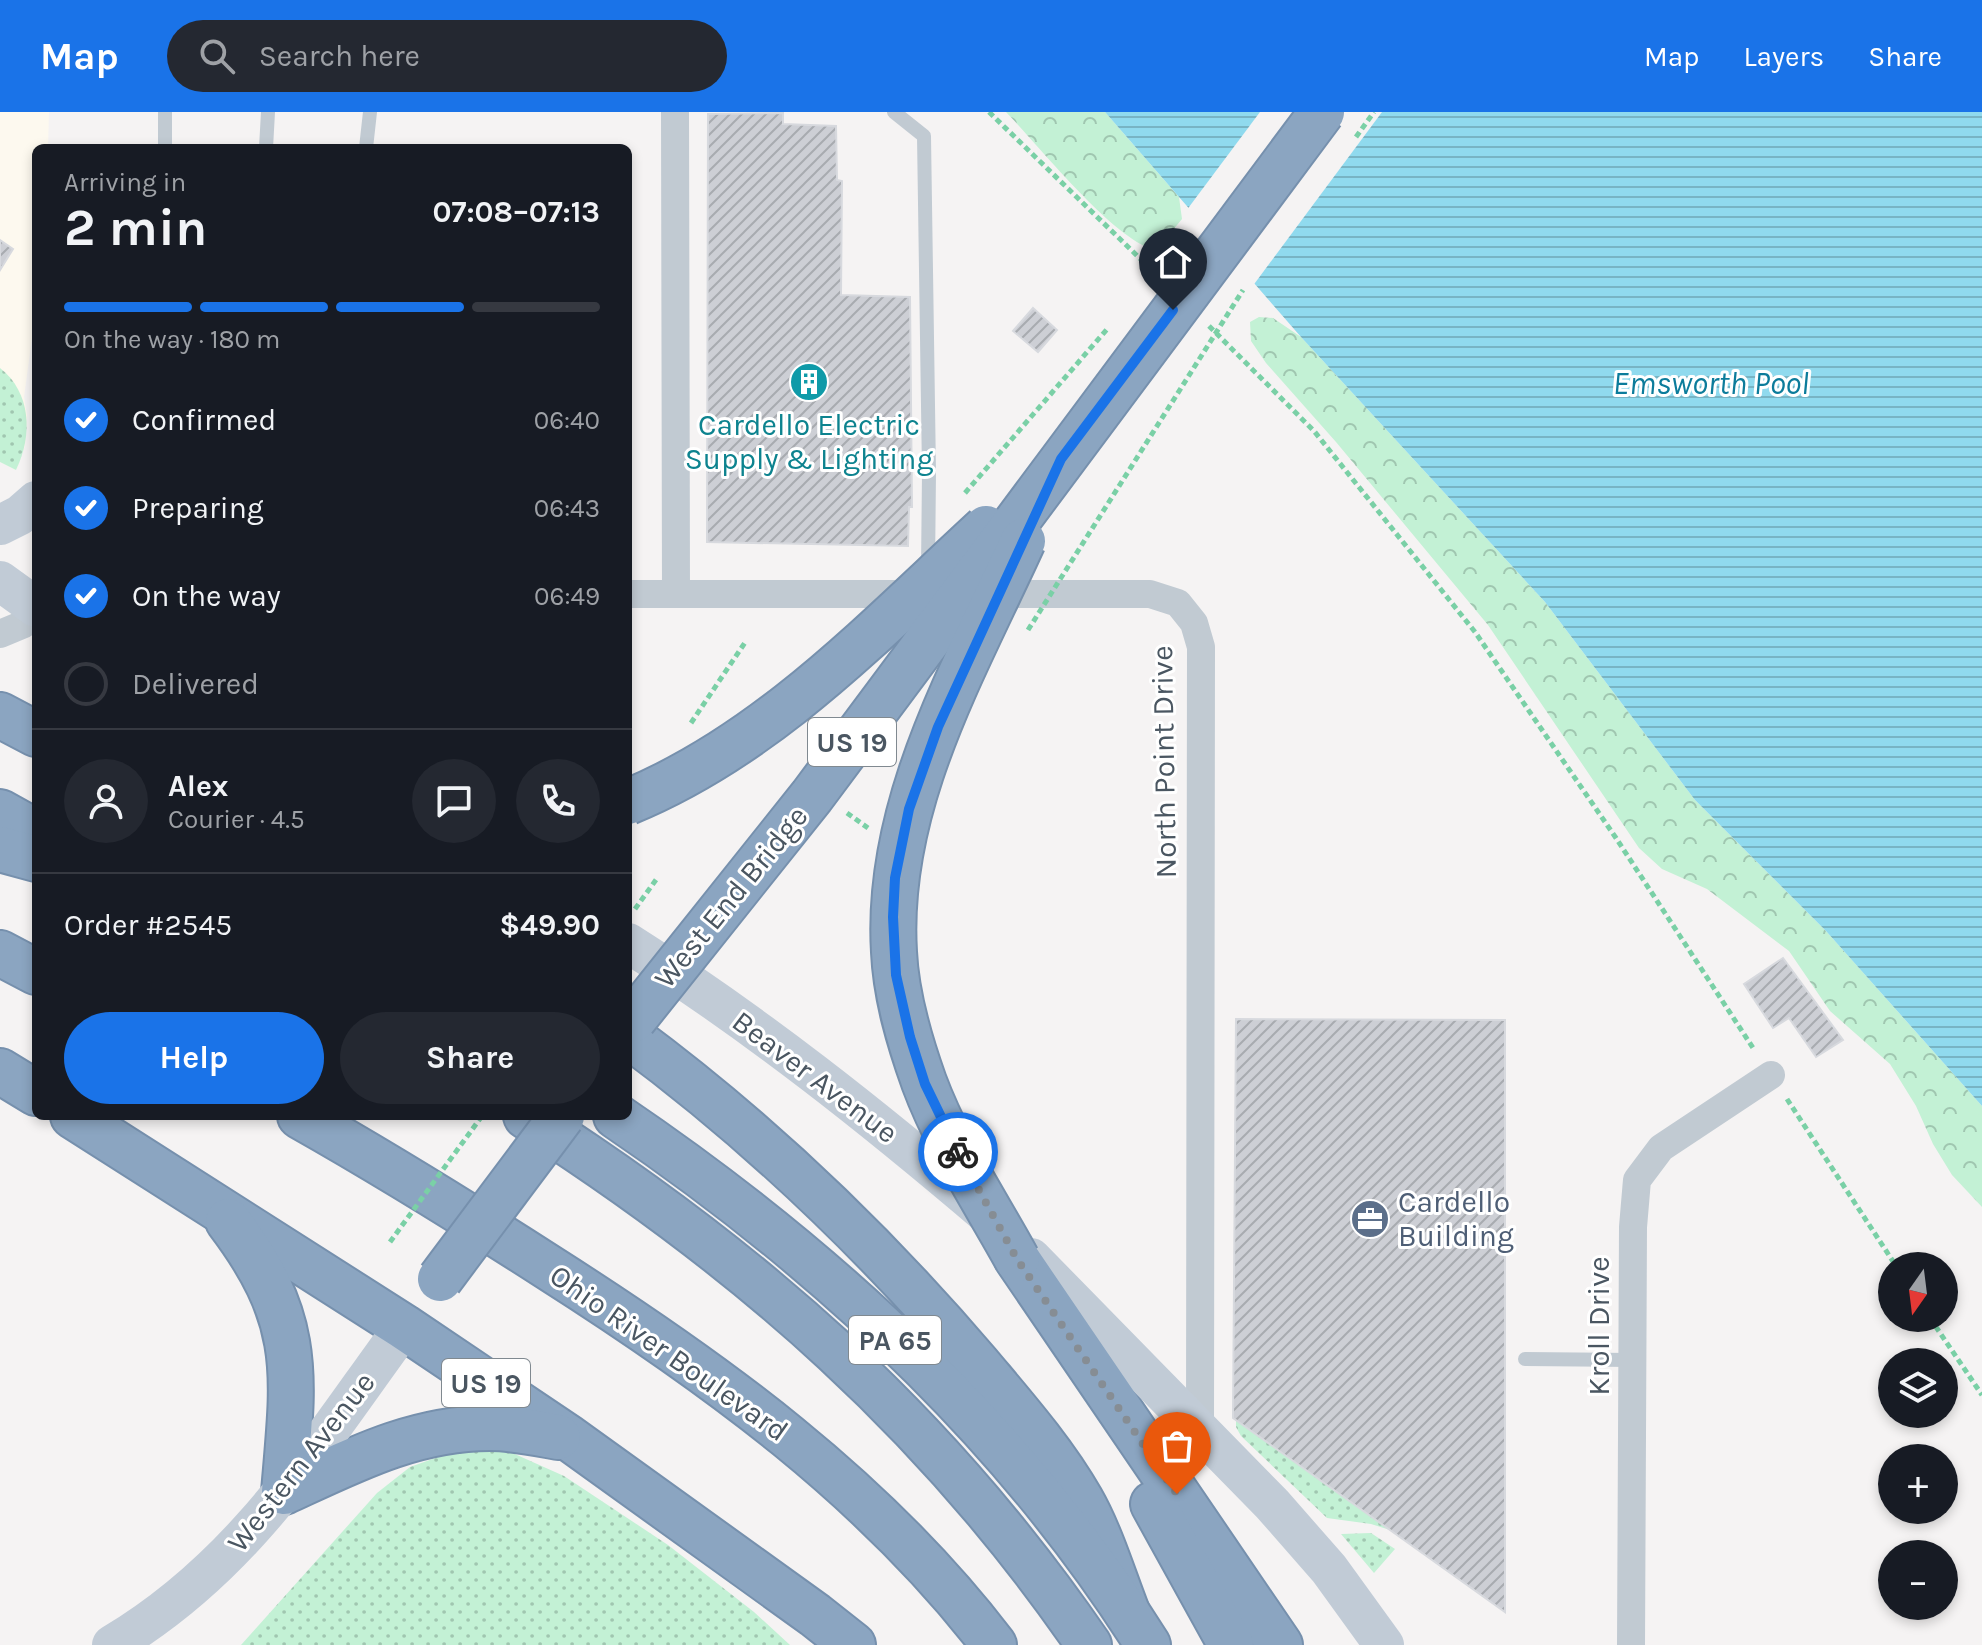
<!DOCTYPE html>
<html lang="en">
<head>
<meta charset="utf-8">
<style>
	body { margin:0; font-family:Karla,sans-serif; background:#242831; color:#f1f3f6; height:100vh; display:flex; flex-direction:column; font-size:30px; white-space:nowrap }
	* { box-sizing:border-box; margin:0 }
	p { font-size:26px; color:#9ea1a6 }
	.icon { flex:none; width:44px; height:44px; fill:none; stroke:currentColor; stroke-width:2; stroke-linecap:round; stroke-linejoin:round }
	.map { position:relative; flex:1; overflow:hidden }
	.panel { position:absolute; left:32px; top:32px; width:600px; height:976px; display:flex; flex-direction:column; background:#171b24; border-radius:12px; box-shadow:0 4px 12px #0003 }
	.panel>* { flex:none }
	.needle { width:52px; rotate:194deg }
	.fabs { position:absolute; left:1878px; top:1140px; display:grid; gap:16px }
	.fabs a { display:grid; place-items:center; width:80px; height:80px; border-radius:50%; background:#171b24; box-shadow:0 4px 12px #0003; font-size:40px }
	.pin { position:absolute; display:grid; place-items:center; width:68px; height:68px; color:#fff; margin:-82px -34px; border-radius:50% 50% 50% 0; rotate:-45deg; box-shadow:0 0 8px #0007 }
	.pin .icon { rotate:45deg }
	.courier { position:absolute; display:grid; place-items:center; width:80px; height:80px; margin:-40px; border:6px solid #1a73e8; border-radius:50%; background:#fff; color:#222; box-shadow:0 2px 10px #0007 }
	.headline em { font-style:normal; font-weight:700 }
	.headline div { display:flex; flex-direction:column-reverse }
	.headline { display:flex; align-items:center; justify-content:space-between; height:136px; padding:0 32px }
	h1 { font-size:52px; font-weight:700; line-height:60px }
	.bar { display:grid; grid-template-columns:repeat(4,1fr); gap:12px 8px; align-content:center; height:96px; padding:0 32px }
	.bar i { height:10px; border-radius:6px; background:#363941 }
	.bar .on { background:#1a73e8 }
	.bar p { grid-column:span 4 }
	.line { display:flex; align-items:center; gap:20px; padding:0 32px; border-top:2px solid #363941 }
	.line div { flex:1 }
	.round { display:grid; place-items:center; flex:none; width:84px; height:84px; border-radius:42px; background:#242831 }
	ol { padding:0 32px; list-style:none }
	li { display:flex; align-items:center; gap:24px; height:88px }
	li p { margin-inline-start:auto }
	li .icon { padding:8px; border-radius:50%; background:#1a73e8; color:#fff; stroke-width:4 }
	li:last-child { color:#9ea1a6 }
	li i { width:44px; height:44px; border:4px solid #363941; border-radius:50% }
	.button { display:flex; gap:16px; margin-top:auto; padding:16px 32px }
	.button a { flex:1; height:92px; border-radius:48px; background:#1a73e8; color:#fff; font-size:32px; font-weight:700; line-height:92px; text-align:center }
	.button a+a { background:#242831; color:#f1f3f6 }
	header { display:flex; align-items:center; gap:48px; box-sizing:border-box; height:112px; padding:0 40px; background:#1a73e8; color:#fff }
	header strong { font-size:38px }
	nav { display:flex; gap:44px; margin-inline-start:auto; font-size:28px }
	.search { width:560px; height:72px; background:#242831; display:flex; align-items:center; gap:20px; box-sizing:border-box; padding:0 28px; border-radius:44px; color:#9ea1a6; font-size:30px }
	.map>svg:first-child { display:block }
</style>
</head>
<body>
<header>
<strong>Map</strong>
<div class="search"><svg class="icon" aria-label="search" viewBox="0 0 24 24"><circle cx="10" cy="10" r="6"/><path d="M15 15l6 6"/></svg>Search here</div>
<nav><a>Map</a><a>Layers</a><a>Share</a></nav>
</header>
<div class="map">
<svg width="1982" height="1533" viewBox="0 0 1982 1533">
	<defs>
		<pattern id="green-dots" width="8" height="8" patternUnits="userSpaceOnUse" patternTransform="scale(2)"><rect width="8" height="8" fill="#c3f1d5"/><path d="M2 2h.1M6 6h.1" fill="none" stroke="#a0c6b0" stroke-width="1.8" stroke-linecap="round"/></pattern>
		<pattern id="forest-crowns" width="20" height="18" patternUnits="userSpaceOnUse" patternTransform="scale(2)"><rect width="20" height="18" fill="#c3f1d5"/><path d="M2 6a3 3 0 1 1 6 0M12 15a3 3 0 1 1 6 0" fill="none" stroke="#a0c6b0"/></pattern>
		<pattern id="water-rules" width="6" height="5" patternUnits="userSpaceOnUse" patternTransform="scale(2)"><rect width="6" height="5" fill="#90daee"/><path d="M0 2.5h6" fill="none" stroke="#78b4c4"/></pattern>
		<pattern id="building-hatch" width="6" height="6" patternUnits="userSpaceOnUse" patternTransform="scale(2)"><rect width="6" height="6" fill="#cdcfd5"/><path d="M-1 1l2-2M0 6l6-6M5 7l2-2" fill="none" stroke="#a8abb0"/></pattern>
	</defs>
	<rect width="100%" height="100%" fill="#f5f3f3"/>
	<polygon fill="#fdf9ef" points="0,0 49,0 48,36 36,36 36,197 24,285 27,303 25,334 16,358 0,350"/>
	<g fill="url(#green-dots)">
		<path d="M 0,256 C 31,280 33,323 16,358 L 0,350 Z"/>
		<polygon points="1236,1308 1390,1418 1371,1412 1327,1406 1241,1324 1236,1315"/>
		<polygon points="477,1335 508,1339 564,1364 668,1433 754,1500 790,1533 241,1533 377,1381 410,1355 455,1339"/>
		<polygon points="1371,1421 1395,1437 1374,1461 1341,1422"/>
	</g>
	<g fill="url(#forest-crowns)">
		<path d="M 1006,0 L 1105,0 L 1179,85 L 1182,107 L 1163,130 L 1152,137 C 1110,123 1040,35 1006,0 Z"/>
		<polygon points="1259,205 1273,206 1301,225 1545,490 1695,688 1826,819 1982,994 1982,1095 1952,1063 1933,1032 1916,994 1890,952 1830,899 1789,839 1707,777 1662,757 1639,736 1488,513 1336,330 1266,251 1251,229 1250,210"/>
	</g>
	<polygon fill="url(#water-rules)" points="1105,0 1982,0 1982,994 1826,819 1695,688 1545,490 1301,225"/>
	<polygon fill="#f5f3f3" points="1260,0 1382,0 1252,175 1186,99"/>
	<g fill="url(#building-hatch)" stroke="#d7d9de" stroke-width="2">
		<polygon points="783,1 783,12 836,14 837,68 842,69 841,183 910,185 912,395 909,395 908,434 707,430 708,2"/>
		<polygon points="0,128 13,137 0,158"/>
		<polygon points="1033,196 1057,218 1038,240 1013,219"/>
		<polygon points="1783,846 1843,928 1816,945 1789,906 1773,916 1744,872"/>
		<polygon points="1236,907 1505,908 1505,1500 1233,1306"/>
	</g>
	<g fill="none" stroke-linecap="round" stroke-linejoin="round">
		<defs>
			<g id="highway">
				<polyline points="0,603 36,622"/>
				<polyline points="0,700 36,720"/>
				<polyline points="0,737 36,747"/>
				<polyline points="0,841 36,860"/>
				<path d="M 628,923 C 758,1019 873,1129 978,1252 C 1014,1295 1053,1339 1081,1388 C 1100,1421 1113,1464 1127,1500"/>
				<polyline points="0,959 36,981"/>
				<polyline points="73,1004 404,1215 569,1326 815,1503 853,1533"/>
				<path d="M 300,1004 C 385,1052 467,1103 548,1155 C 713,1260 874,1376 994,1533"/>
				<path d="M 526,1004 C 752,1149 936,1310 1089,1533"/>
				<path d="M 616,1004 C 824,1145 1013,1319 1148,1533"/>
				<path d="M 228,1109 C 304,1209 294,1262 284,1380 C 351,1349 414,1316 490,1316 C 513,1316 536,1321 558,1325"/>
				<polyline points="1017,1147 1280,1533"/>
				<polyline points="1153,1392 1231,1533"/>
			</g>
		</defs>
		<use href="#highway" stroke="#7690ad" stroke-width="48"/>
		<g stroke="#7ad0a6" stroke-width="5" stroke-dasharray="6 4" stroke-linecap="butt">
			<polyline points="989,0 1156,162"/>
			<polyline points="1209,214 1314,319 1475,520 1616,726 1755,939"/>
			<polyline points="691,611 746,529"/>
			<polyline points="847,701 868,716"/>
			<polyline points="635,797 658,765"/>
			<polyline points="1787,987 1896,1154"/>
			<polyline points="1930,1206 1982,1283"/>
		</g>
		<g stroke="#c1cad2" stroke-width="14">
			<polyline points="894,0 924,24 929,360 928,458"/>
			<polyline points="165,36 165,0"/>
			<polyline points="266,36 268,0"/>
			<polyline points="366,36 370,0"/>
			<polyline points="1525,1247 1632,1248"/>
		</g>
		<g stroke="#c1cad2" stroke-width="28">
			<polyline points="675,0 676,482"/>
			<polyline points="628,482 922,482"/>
			<polyline points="984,482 1150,482 1178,491 1194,511 1201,535 1200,1316"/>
			<polyline points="0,522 24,512 36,498"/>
			<polyline points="1631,1533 1633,1115 1637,1068 1661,1036 1771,963"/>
		</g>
		<g stroke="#c1cbd6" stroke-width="40">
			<polyline points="0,413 20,403 36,389"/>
			<polyline points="0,469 36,495"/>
			<path d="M 628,831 C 756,912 874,1006 989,1104"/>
			<polyline points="1031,1146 1272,1392 1329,1457 1384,1533"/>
			<path d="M 112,1533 C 245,1454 315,1336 404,1215"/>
		</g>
		<use href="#highway" stroke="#8ba5c1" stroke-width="44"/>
		<defs>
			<g id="highway-bridge">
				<path d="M 628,690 C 769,632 876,517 986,416"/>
				<polyline points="634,907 812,684 1322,0"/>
				<path d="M 1017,1147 C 985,1089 947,1032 924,970 C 909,928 896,884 894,840 C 885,692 964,559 1023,429"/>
				<polyline points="440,1167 562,1004"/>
			</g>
		</defs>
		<use href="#highway-bridge" stroke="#7690ad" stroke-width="48" stroke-linecap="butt"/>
		<g stroke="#7ad0a6" stroke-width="5" stroke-dasharray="6 4" stroke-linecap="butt">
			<polyline points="1356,25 1374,0"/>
			<polyline points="965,381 1108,216"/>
			<polyline points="1028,518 1243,178"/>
			<polyline points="390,1130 482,1004"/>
		</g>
		<use href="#highway-bridge" stroke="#8ba5c1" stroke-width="44"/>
	</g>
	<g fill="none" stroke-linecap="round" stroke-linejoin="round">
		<polyline stroke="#868d94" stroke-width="8" stroke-dasharray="0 14.4" points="958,1040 1017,1147 1177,1382"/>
		<polyline stroke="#1a73e8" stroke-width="10" points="958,1040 925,972 910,925 896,863 893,805 895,766 909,697 938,615 1061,347 1173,198"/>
	</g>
	<defs>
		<symbol id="building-disc" viewBox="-11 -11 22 22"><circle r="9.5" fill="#0f9aa8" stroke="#fff"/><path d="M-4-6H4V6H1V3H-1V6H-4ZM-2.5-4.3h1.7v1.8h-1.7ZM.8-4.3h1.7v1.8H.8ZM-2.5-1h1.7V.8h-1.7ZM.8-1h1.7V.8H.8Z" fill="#fff"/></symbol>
		<symbol id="office-disc" viewBox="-11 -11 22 22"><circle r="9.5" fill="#5c6f8a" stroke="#fff"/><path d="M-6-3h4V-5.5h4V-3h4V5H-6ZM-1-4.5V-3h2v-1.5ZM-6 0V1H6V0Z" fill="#fff"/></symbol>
	</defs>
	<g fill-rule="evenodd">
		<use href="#building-disc" x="787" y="248" width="44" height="44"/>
		<use href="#office-disc" x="1348" y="1085" width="44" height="44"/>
	</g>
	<g text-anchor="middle" stroke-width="6" stroke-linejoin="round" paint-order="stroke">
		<g fill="#fff" stroke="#808990" stroke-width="2">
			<rect x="808" y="606" width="88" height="48" rx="6"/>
			<rect x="849" y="1204" width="92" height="48" rx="6"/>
			<rect x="442" y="1247" width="88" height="48" rx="6"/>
		</g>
		<g font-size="28" font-weight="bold" fill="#4a5661">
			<text x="852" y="640">US 19</text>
			<text x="895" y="1238">PA 65</text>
			<text x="486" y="1281">US 19</text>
		</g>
		<g font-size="30" fill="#0d838f" stroke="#fff">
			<text x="809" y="323">Cardello Electric<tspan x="809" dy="34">Supply &amp; Lighting</tspan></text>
		</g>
		<g font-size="30" fill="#4a5661" stroke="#fff">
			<text transform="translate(1164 650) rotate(-91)" y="10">North Point Drive</text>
			<text transform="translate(731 785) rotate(-51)" y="10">West End Bridge</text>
			<text transform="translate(815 965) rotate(37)" y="10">Beaver Avenue</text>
			<text transform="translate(1599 1214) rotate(-90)" y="10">Kroll Drive</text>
			<text transform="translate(669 1241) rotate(35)" y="10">Ohio River Boulevard</text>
			<text transform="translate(301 1350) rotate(-52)" y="10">Western Avenue</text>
		</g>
		<g font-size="30" fill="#4e5e75" stroke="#fff" text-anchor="start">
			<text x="1398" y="1100">Cardello<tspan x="1398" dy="34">Building</tspan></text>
		</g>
		<g font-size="32" font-style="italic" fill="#0c7c9b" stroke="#fff">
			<text x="1711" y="282">Emsworth Pool</text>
		</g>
	</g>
</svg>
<div class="fabs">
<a><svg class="needle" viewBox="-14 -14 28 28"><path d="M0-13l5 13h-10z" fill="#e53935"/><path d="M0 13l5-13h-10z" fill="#9ea1a6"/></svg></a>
<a><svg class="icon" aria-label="layers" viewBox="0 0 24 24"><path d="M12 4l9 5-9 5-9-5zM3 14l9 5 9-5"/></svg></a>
<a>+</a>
<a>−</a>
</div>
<div class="pin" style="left:1177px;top:1382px;background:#ea580c"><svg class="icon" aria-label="bag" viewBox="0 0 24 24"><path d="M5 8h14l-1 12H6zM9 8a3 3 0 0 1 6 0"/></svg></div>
<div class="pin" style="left:1173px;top:198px;background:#1f2937"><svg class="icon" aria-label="home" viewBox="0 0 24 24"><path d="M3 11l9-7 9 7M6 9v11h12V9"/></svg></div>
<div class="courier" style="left:958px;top:1040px"><svg class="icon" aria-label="bike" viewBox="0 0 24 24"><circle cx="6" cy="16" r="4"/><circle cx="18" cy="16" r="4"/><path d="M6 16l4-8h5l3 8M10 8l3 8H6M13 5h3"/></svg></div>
<section class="panel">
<div class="headline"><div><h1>2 min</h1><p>Arriving in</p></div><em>07:08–07:13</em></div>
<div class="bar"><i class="on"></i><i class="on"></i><i class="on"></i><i></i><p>On the way · 180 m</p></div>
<ol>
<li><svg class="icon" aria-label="check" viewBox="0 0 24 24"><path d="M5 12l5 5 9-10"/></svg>Confirmed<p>06:40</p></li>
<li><svg class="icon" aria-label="check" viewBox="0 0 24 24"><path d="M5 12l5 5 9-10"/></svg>Preparing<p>06:43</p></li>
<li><svg class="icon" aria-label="check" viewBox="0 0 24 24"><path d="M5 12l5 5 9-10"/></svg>On the way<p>06:49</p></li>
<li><i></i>Delivered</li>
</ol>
<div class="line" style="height:144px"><a class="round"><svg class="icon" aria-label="person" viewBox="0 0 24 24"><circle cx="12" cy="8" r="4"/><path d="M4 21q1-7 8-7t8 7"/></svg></a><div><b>Alex</b><p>Courier · 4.5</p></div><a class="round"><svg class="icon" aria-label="chat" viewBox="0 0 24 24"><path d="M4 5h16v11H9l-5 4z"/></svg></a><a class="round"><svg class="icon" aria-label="phone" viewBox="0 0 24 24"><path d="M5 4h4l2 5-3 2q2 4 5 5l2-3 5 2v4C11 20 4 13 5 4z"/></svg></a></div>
<div class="line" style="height:104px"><div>Order #2545</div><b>$49.90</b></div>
<div class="button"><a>Help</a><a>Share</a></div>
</section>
</div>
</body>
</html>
